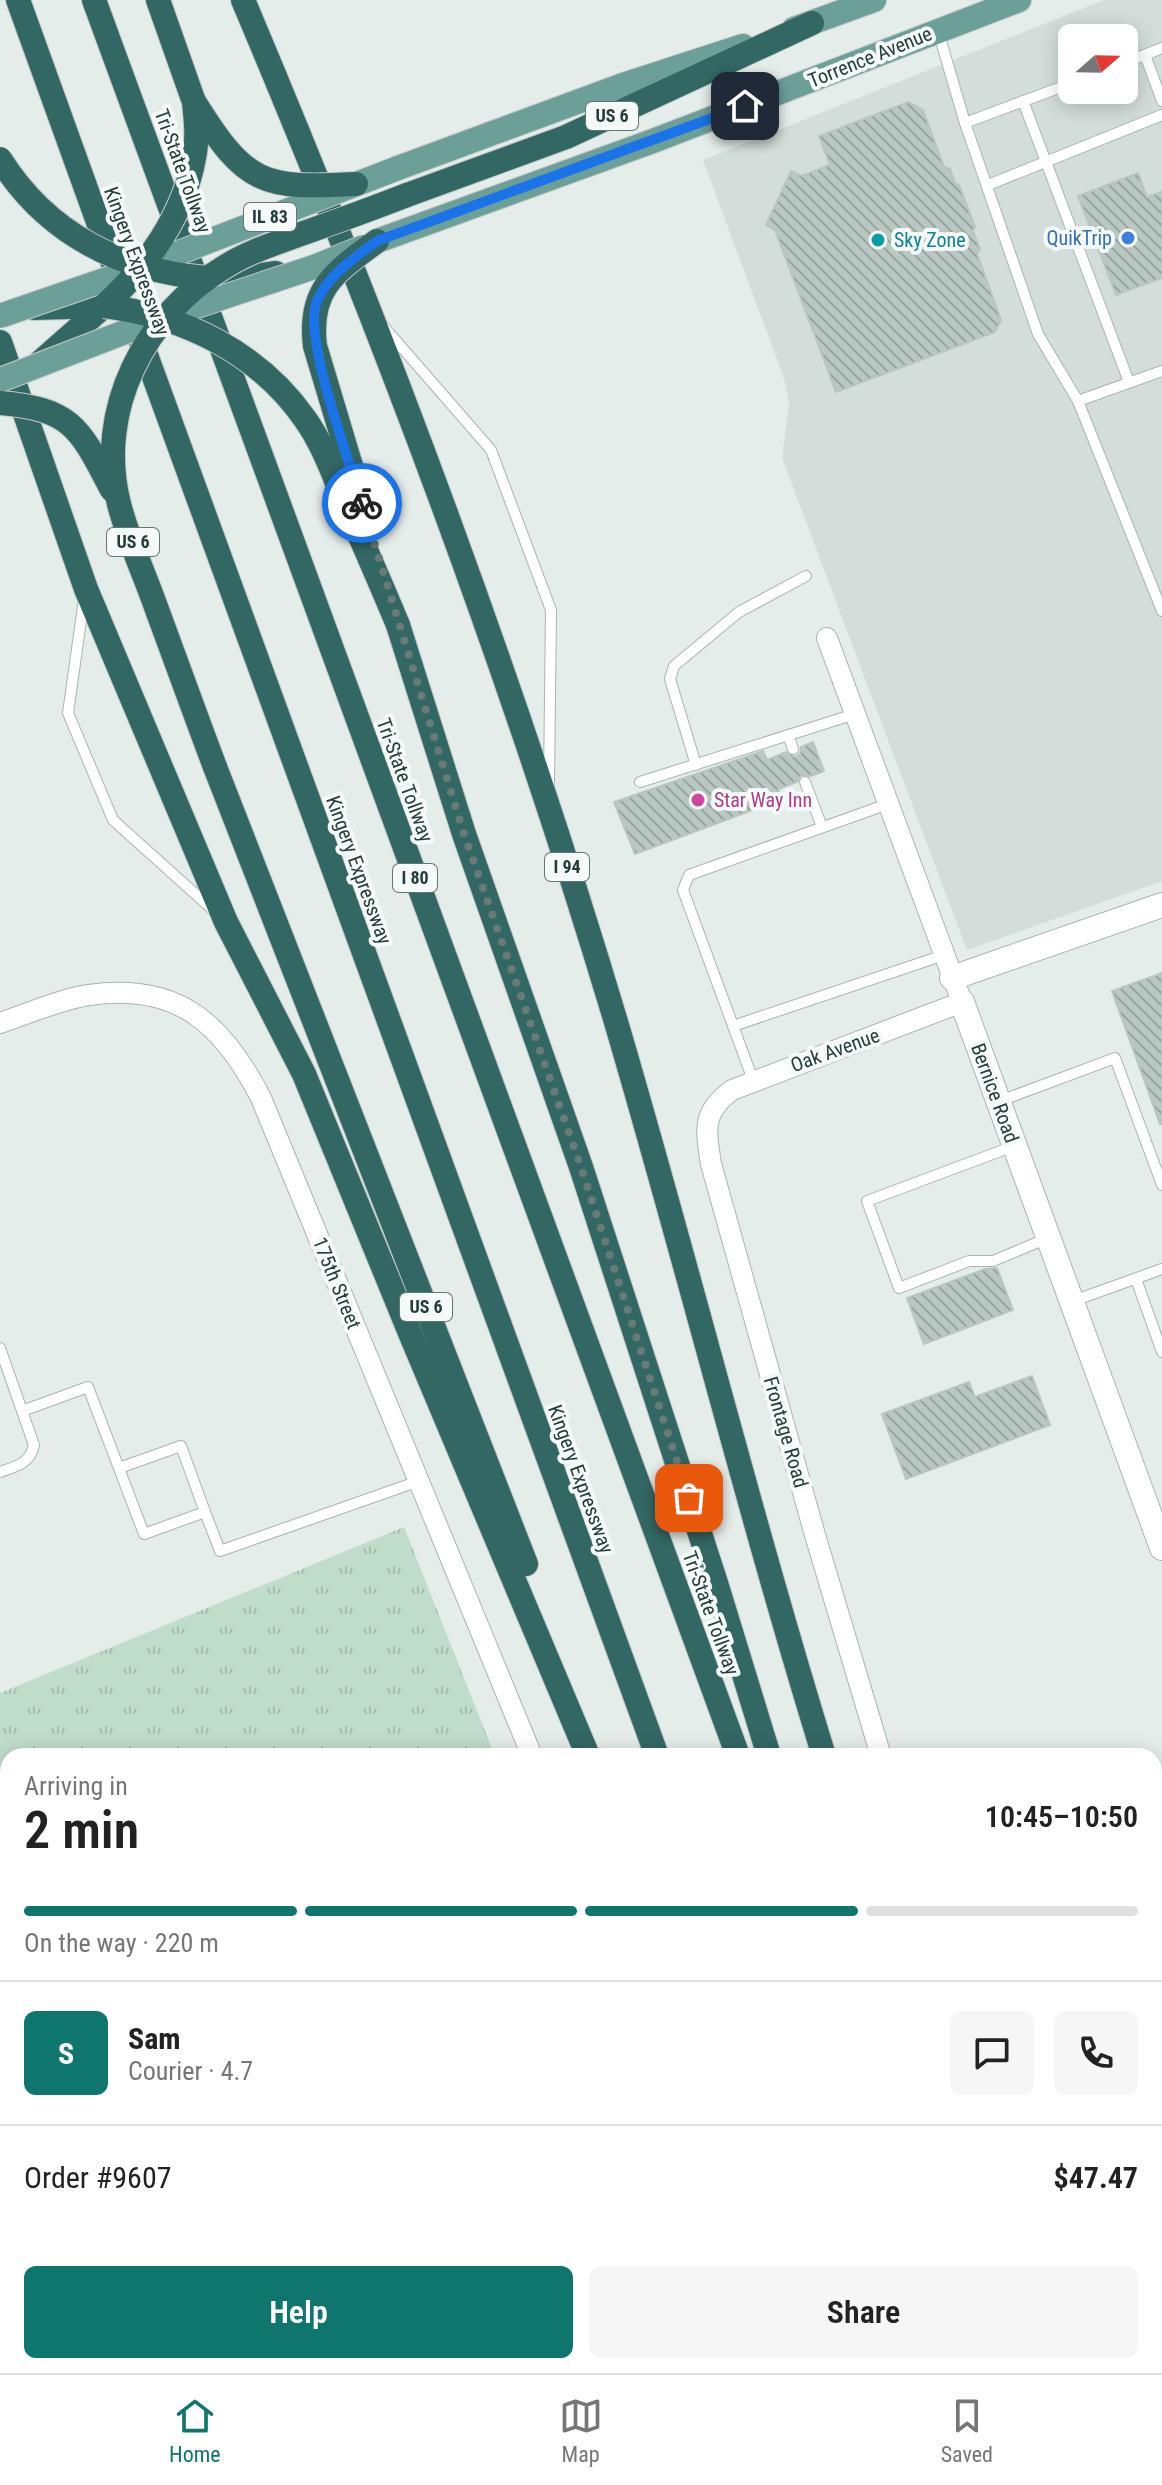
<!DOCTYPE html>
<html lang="en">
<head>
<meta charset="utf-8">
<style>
	body { margin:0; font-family:"Roboto Condensed",sans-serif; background:#f6f6f6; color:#222; height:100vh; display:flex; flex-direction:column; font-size:30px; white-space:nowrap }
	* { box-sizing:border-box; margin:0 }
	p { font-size:26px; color:#767676 }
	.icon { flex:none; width:44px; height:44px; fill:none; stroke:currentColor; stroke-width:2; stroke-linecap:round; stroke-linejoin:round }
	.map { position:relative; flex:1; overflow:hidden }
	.drawer { position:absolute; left:0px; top:1748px; width:1162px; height:626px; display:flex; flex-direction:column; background:#fff; border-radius:24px 24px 0 0; box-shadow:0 4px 20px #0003 }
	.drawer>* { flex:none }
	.needle { width:52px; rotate:70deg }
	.controls { position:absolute; left:1058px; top:24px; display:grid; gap:16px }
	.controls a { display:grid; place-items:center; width:80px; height:80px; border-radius:12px; background:#fff; box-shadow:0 4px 20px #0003; font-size:40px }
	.pin { position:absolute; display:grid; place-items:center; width:68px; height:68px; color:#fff; margin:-34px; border-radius:16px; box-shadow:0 4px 12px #0006 }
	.courier { position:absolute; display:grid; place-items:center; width:80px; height:80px; margin:-40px; border:6px solid #1a73e8; border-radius:50%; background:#fff; color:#222; box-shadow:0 2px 10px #0007 }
	.overview em { font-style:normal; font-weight:600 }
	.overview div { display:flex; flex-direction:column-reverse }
	.overview { display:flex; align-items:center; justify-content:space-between; height:136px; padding:0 24px }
	h1 { font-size:52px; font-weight:600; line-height:60px }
	.bar { display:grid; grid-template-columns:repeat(4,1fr); gap:12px 8px; align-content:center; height:96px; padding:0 24px }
	.bar i { height:10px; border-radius:6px; background:#e0e0e0 }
	.bar .on { background:#0f766e }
	.bar p { grid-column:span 4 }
	.line { display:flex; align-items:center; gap:20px; padding:0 24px; border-top:2px solid #e0e0e0 }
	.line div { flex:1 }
	.round { display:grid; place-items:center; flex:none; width:84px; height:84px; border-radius:12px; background:#f6f6f6 }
	.primary-button { display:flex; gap:16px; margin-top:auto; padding:16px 24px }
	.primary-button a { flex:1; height:92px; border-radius:12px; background:#0f766e; color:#fff; font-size:32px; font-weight:600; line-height:92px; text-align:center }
	.primary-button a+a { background:#f6f6f6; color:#222 }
	.tabs { display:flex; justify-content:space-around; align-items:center; height:112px; border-top:2px solid #e0e0e0; background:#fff; font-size:22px; color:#767676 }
	.tabs a { display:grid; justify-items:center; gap:4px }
	.tabs .on { color:#0f766e }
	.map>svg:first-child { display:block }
</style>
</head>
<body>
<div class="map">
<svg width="1162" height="2373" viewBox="0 0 1162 2373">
	<defs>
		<pattern id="grass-tufts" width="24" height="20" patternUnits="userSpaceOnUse" patternTransform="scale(2)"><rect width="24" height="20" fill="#c0dccb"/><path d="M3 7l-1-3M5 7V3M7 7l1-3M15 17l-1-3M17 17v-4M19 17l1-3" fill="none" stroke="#a5beaf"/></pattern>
		<pattern id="building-back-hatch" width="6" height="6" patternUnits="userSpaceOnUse" patternTransform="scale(2)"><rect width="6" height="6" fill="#bac8c4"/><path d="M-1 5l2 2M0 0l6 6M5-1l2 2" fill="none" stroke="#97a4a0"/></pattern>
	</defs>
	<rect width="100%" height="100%" fill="#e5edea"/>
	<path fill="#d3ddda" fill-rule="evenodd" d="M 1104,0 L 1162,0 L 1162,881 L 967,950 L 782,458 L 789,405 L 785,381 L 703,160 ZM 1072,38 L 1124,38 L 1124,90 L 1072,90 Z"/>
	<polygon fill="url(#grass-tufts)" points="404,1527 495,1756 8,1756 8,2366 738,2366 741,2373 0,2373 0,1693"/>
	<g fill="url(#building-back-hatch)" stroke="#b8c6c2" stroke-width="2">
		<polygon points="908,102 923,110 944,167 950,169 955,183 959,185 975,227 973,231 980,249 977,254 1001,320 995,332 836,392 775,230 766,225 791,171 801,176 830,165 819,136"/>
		<polygon points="1138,173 1147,197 1162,192 1162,278 1116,295 1078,196"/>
		<polygon points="813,742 824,771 811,776 801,775 797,782 778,789 782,799 635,854 614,802 763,751 767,760 786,752 795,757 800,754 801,747"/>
		<polygon points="1162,973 1162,1124 1160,1124 1112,991"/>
		<polygon points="997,1268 1013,1310 924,1344 907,1298 985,1269"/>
		<polygon points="1032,1376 1050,1425 906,1479 882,1414 969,1382 975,1397"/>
	</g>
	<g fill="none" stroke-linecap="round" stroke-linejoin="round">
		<defs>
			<g id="service">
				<polyline points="938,31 965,123 1038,334 1078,401 1162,611"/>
				<polyline points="1145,55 1162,101"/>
				<polyline points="1124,63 1162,48"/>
				<polyline points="1023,101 1129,382"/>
				<polyline points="965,123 1072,83"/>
				<polyline points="988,185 1162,115"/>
				<polyline points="384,327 491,450 551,610 549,784"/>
				<polyline points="1078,401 1162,371"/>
				<polyline points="84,599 68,713 113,820 212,909"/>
				<polyline points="788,735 793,749"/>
				<polyline points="696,765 670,679 674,666 739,612 806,576"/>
				<polyline points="640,782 855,714"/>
				<polyline points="805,782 822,827"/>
				<polyline points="733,1026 944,955"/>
				<polyline points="753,1080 683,890 689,875 888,804"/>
				<polyline points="1000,1101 1115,1058 1162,1185"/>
				<polyline points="1014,1146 867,1201 899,1288 969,1261 993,1261 1048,1238"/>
				<polyline points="1136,1279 1162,1352"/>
				<polyline points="1073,1301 1162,1269"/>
				<path d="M 0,1348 L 34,1445 C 30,1464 17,1466 0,1472"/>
				<polyline points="22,1411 88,1387 144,1534 205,1512 220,1551 419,1481"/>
				<polyline points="119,1468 181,1446 205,1512"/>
				<polyline points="1154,2012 1162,2010"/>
				<polyline points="1154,2124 1162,2121"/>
				<polyline points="1154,2236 1162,2234"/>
			</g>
			<g id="minor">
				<path d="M 827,638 L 962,1002 L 732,1090 C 701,1113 706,1130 711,1164 L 815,1535 L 881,1756"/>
				<path d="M 0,1023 C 27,1014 61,999 89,995 C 178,982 223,1024 261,1098 L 532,1756"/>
				<polyline points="777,2366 780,2373"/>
				<polyline points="1094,2366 1097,2373"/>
			</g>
			<g id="tertiary">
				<polyline points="952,978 1162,905"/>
				<polyline points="962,1002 1162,1548"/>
			</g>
			<g id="primary">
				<polyline points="794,29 874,0"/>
				<polyline points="398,168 623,85 743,46"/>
				<polyline points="377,241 653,141 1019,0"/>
			</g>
			<g id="motorway">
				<polyline points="18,0 115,269"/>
				<polyline points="94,0 738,1756"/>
				<polyline points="158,0 194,102"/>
				<path d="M 243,0 C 384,334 512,674 616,1022 C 688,1266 749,1513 824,1756"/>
				<polyline points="407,195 566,137 812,23"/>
				<polyline points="207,278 244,277 276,273"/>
				<polyline points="34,308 104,306"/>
				<polyline points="138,333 657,1756"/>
				<polyline points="0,342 86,589 226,922 304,1074 410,1333 588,1756"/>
				<polyline points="37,365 104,306"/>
				<polyline points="398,625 464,834 581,1167 716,1583 769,1756"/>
				<polyline points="215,767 526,1564"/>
				<polyline points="842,2366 844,2373"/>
				<polyline points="880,2366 882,2373"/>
				<polyline points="962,2366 964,2373"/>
				<polyline points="1033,2366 1035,2373"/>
			</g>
		</defs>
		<use href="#service" stroke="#a8b5b2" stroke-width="12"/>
		<use href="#minor" stroke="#a8b5b2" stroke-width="22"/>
		<use href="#tertiary" stroke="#a8b5b2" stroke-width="26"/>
		<use href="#primary" stroke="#c2c9c8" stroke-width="26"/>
		<use href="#motorway" stroke="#c2c9c8" stroke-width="26"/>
		<use href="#service" stroke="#fff" stroke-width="10"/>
		<use href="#minor" stroke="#fff" stroke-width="20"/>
		<use href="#tertiary" stroke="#fff" stroke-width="24"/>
		<use href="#primary" stroke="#6d9f99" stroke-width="24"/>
		<use href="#motorway" stroke="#336764" stroke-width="24"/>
		<defs>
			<g id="primary-bridge">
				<polyline points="0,316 142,267 398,168"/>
				<polyline points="0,380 164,317 314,267 364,247"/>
			</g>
			<g id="motorway-bridge">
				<path d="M 195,103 C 246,185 263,189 356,184"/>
				<path d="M 0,159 C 47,234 121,271 207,278"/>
				<path d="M 104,306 C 184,316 258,352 305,419 C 323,444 333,474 345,502 C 363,543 381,584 398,625"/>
				<path d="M 104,306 C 146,268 184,215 194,158 C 198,140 196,121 194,102"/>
				<path d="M 0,403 C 73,409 80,429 112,490"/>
				<path d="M 366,516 L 315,346 C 308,289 335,272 377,241"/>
				<path d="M 215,767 C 195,714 176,661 156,607 C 144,573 128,539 119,504 C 95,410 145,314 226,266 C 248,252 274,244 298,235 C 335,222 371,209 407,195"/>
			</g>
		</defs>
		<use href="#primary-bridge" stroke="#c2c9c8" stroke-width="26" stroke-linecap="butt"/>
		<use href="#motorway-bridge" stroke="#c2c9c8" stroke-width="26" stroke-linecap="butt"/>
		<use href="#primary-bridge" stroke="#6d9f99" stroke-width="24"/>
		<use href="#motorway-bridge" stroke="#336764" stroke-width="24"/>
	</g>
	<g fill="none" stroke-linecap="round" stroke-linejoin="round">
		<polyline stroke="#687b78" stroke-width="8" stroke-dasharray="0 14.4" points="362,503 464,834 581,1167 689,1498"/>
		<path stroke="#1a73e8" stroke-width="10" d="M 362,503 C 350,463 302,335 317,301 C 328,275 355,257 377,241 L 745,106"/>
	</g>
	<circle fill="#3f7fe0" stroke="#f5faf8" stroke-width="3" cx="1128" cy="238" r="8"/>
	<circle fill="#0f9aa8" stroke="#f5faf8" stroke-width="3" cx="878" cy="240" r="8"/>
	<circle fill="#d1479c" stroke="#f5faf8" stroke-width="3" cx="698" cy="800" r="8"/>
	<g text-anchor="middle" stroke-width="8" stroke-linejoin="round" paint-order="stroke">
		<g fill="#f5faf8" stroke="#637673" stroke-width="2">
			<rect x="586" y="102" width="52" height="28" rx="6"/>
			<rect x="244" y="203" width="52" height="28" rx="6"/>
			<rect x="107" y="528" width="52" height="28" rx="6"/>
			<rect x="545" y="853" width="44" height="28" rx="6"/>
			<rect x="393" y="864" width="44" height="28" rx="6"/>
			<rect x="400" y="1293" width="52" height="28" rx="6"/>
		</g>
		<g font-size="18" font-weight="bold" fill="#253d3a">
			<text x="612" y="122">US 6</text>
			<text x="270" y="223">IL 83</text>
			<text x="133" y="548">US 6</text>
			<text x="567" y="873">I 94</text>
			<text x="415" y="884">I 80</text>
			<text x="426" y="1313">US 6</text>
		</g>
		<g font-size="20" fill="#253d3a" stroke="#f5faf8">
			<text transform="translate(870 57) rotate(-22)" y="7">Torrence Avenue</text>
			<text transform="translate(183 171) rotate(70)" y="7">Tri-State Tollway</text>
			<text transform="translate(137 261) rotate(70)" y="7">Kingery Expressway</text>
			<text transform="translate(405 780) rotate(70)" y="7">Tri-State Tollway</text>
			<text transform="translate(359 870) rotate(70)" y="7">Kingery Expressway</text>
			<text transform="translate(835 1050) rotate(-20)" y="7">Oak Avenue</text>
			<text transform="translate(995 1093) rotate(70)" y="7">Bernice Road</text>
			<text transform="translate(337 1283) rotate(68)" y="7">175th Street</text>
			<text transform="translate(786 1432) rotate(74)" y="7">Frontage Road</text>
			<text transform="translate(581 1479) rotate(70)" y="7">Kingery Expressway</text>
			<text transform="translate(711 1613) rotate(70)" y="7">Tri-State Tollway</text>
		</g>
		<g font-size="20" fill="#366cbe" stroke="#f5faf8" text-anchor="end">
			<text x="1112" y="245">QuikTrip</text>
		</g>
		<g font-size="20" fill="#0d838f" stroke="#f5faf8" text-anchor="start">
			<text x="894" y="247">Sky Zone</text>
		</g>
		<g font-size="20" fill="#b23c85" stroke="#f5faf8" text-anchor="start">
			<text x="714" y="807">Star Way Inn</text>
		</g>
	</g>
</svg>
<div class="controls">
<a><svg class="needle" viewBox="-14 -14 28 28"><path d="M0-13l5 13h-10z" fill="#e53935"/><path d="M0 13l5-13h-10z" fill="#767676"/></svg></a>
</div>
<div class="pin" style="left:689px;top:1498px;background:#ea580c"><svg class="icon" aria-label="bag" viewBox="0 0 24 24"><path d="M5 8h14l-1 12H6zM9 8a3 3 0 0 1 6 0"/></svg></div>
<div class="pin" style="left:745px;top:106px;background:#1f2937"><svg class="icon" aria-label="home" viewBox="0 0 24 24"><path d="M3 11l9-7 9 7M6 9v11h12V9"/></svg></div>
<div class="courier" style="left:362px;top:503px"><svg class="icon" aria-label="bike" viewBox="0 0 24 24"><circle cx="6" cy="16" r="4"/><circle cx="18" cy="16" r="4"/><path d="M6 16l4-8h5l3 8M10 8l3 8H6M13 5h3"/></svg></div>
<section class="drawer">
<div class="overview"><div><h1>2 min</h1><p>Arriving in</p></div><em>10:45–10:50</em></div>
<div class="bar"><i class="on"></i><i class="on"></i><i class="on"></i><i></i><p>On the way · 220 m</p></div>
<div class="line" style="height:144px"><b class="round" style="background:#0f766e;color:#fff">S</b><div><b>Sam</b><p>Courier · 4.7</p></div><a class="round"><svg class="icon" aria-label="chat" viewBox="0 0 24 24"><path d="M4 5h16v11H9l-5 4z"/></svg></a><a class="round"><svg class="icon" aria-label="phone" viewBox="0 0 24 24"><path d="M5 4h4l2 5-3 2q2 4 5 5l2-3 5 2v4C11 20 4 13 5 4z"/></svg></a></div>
<div class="line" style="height:104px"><div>Order #9607</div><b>$47.47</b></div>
<div class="primary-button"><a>Help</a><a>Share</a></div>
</section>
</div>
<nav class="tabs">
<a class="on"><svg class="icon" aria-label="home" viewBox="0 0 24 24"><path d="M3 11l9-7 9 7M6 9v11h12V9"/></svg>Home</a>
<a><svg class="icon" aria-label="map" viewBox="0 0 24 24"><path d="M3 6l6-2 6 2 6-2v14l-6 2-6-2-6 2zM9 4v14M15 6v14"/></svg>Map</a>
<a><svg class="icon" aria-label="saved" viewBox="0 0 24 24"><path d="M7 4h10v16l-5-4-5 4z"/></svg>Saved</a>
</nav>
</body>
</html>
